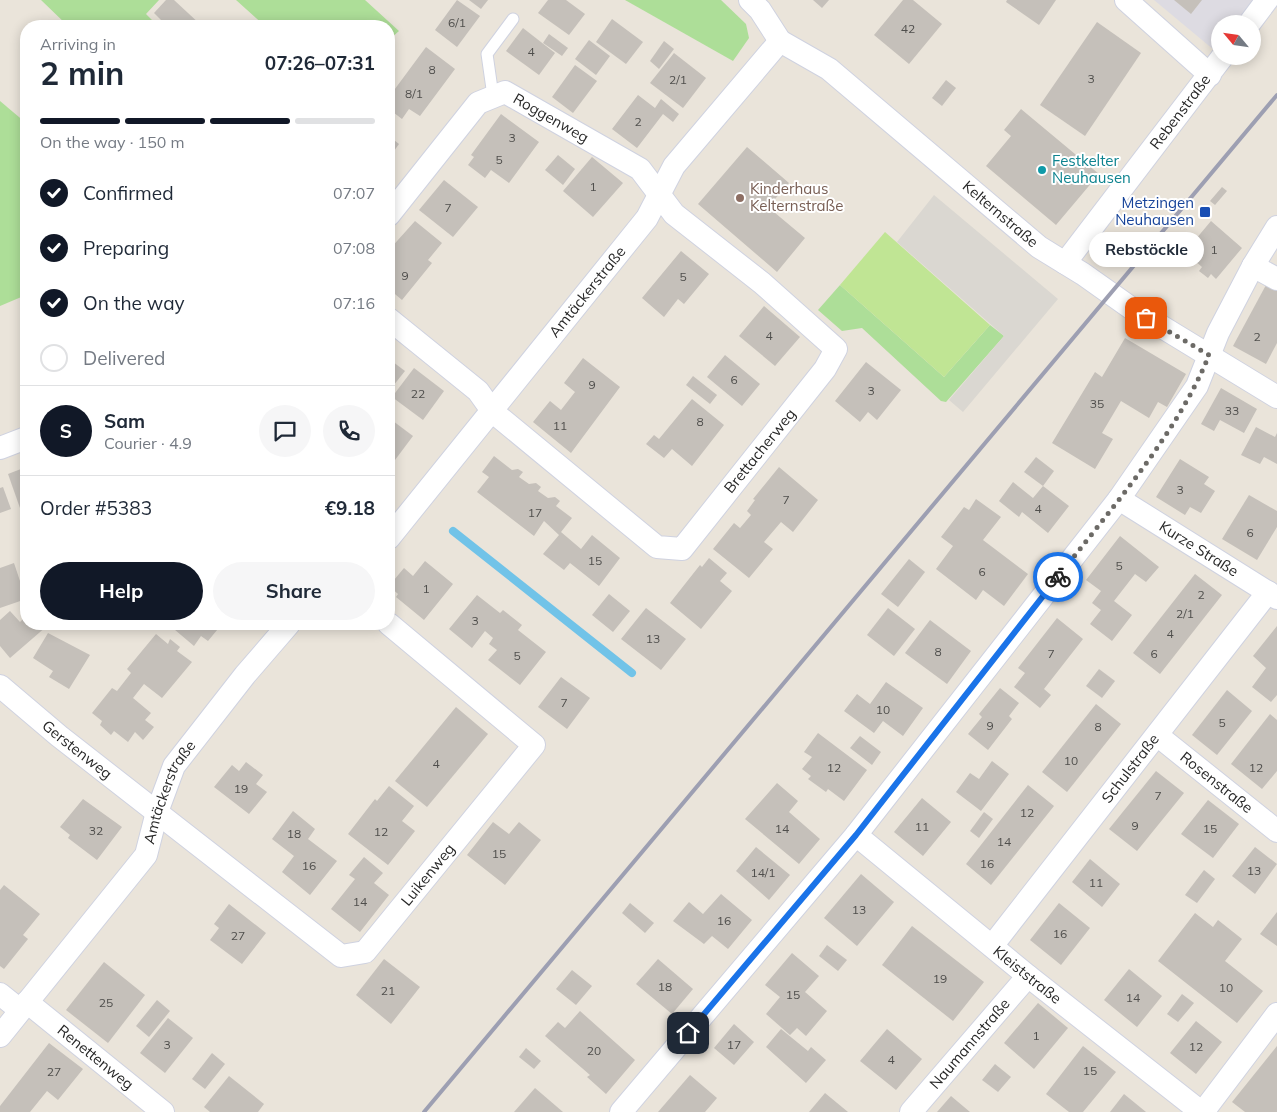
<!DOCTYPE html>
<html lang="en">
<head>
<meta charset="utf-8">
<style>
	body { margin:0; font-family:Mulish,sans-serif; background:#f6f6f7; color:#1f2937; height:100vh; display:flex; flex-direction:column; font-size:19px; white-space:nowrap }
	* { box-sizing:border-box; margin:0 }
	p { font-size:16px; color:#747a83 }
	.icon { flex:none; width:28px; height:28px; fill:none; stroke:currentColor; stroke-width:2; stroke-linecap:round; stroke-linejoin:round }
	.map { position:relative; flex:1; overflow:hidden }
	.drawer { position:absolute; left:20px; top:20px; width:375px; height:610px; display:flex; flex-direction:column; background:#fff; border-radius:20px; box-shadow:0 2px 12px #0003 }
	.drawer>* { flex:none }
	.needle { width:32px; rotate:299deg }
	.controls { position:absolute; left:1211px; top:15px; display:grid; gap:10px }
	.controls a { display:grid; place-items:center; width:50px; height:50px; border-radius:50%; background:#fff; box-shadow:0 2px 12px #0003; font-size:25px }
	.pin { position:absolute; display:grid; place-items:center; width:42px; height:42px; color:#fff; margin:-21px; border-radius:10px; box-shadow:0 2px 8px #0006 }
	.courier { position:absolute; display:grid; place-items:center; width:50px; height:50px; margin:-25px; border:4px solid #1a73e8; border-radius:50%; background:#fff; color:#222; box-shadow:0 1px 6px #0007 }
	.bubble { position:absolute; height:35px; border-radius:18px; background:#fff; box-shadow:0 2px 12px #0003; font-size:16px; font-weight:700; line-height:35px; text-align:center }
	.head em { font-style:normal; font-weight:700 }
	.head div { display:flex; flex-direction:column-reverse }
	.head { display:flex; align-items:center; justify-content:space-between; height:85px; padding:0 20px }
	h1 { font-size:32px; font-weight:700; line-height:38px }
	.bar { display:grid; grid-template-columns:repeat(4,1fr); gap:8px 5px; align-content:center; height:60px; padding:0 20px }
	.bar i { height:6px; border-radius:4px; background:#e0e1e3 }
	.bar .selected { background:#111827 }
	.bar p { grid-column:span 4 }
	.line { display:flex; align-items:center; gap:12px; padding:0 20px; border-top:1px solid #e0e1e3 }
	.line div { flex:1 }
	.round { display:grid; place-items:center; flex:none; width:52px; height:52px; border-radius:26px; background:#f6f6f7 }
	ol { padding:0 20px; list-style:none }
	li { display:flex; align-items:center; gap:15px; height:55px }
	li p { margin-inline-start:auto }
	li .icon { padding:5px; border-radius:50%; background:#111827; color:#fff; stroke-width:4 }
	li:last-child { color:#747a83 }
	li i { width:28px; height:28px; border:2px solid #e0e1e3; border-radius:50% }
	.primary-button { display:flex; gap:10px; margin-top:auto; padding:10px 20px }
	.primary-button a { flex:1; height:58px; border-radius:30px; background:#111827; color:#fff; font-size:20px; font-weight:700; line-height:58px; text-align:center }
	.primary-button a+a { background:#f6f6f7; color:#1f2937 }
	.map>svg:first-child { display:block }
</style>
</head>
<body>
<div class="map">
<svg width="1277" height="1112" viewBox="0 0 1277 1112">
	<rect width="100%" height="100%" fill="#eae4da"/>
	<polygon fill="#dddbe2" points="1154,0 1277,0 1277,3 1253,37 1252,24 1220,24 1220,55"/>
	<g fill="#adde98">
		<polygon points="41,0 159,0 146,14 158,26 68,26"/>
		<polygon points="236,0 365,0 399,31 389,40 389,26 265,26"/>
		<polygon points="625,0 721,0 746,24 749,38 733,61"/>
		<polygon points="0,101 26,123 26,295 0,306"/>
		<polygon points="840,285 944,377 990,325 1004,336 946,402 941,401 862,328 842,331 818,310"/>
	</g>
	<polygon fill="#c0e594" points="885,232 990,325 944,377 840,285"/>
	<polygon fill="#dad7d1" points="934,195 1058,299 963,412 949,400 1004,336 897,242"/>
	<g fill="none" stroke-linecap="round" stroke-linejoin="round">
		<polyline stroke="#71c3e8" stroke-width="8" points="453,531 632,673"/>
	</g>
	<g fill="#c5c0ba">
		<polygon points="166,0 174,0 202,26 167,26 154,13"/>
		<polygon points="457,0 480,16 457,47 435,30"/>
		<polygon points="469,0 488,0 481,9"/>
		<polygon points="548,0 566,0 585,14 569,35 538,13"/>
		<polygon points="813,0 829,0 822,8"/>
		<polygon points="903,0 913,0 942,24 909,64 874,35"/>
		<polygon points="1007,0 1056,0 1039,25 1006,2"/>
		<polygon points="1174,0 1202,0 1191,14"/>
		<polygon points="612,19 643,42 626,64 596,42"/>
		<polygon points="1097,22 1141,53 1085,136 1040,105"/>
		<polygon points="523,28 555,53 539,75 506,51"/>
		<polygon points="549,34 568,48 562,56 543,43"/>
		<polygon points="589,40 610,56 596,75 575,59"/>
		<polygon points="664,41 674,49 659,69 650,61"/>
		<polygon points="426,47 455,69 420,116 409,109 402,119 389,109 389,97"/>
		<polygon points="674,53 706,78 683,108 650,83"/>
		<polygon points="575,65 597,81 573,113 552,97"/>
		<polygon points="946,80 956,88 942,106 932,98"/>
		<polygon points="638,95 655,108 661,99 679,114 673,122 663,114 637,148 612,129"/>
		<polygon points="1021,109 1099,174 1056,225 986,166 1011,136 1004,130"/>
		<polygon points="501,114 539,142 509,183 491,170 485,178 468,165 474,157 471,155"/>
		<polygon points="389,136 399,144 389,158"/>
		<polygon points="747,147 789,183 768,207 805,238 777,272 698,204"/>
		<polygon points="558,155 575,169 563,185 545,170"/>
		<polygon points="592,157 623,183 593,217 563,191"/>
		<polygon points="444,180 478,207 453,237 419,210"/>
		<polygon points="1222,187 1227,191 1215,205 1210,201"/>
		<polygon points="415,221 442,243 428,260 432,263 402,300 389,289 389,250"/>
		<polygon points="1211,221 1242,248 1216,279 1211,274 1208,278 1199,271 1202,267 1185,252"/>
		<polygon points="681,251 709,274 684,304 678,299 664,317 642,298"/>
		<polygon points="1266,285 1277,291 1277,343 1266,364 1233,346"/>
		<polygon points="764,306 800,337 775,366 739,336"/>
		<polygon points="1125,338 1186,374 1167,407 1158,402 1149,418 1121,401 1102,433 1113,439 1095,469 1052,443 1095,372 1102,377"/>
		<polygon points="725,355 760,384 742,406 707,377"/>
		<polygon points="583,358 620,387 571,453 533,422 550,401 561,410 575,392 564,383"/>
		<polygon points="389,359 405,371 393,386 389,383"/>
		<polygon points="866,362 901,390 877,420 868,412 860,422 835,401"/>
		<polygon points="414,368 444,391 423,420 392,397"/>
		<polygon points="693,376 717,395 710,404 686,385"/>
		<polygon points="1221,388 1257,409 1244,433 1220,420 1214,431 1201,424"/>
		<polygon points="692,399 724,425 692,466 672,449 664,458 646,444 654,435 659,439"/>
		<polygon points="389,418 413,436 395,460 389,455"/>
		<polygon points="1256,427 1275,437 1277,433 1277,464 1264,457 1260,464 1241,455"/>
		<polygon points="494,456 512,470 518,469 523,472 519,477 529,484 536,483 541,487 538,491 548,498 555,497 560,501 556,506 572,518 561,532 581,549 592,535 620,558 599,586 570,563 564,570 543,554 559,535 544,521 534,536 477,492 489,477 482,472"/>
		<polygon points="1036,457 1054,471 1043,486 1024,472"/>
		<polygon points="1180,459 1209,477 1204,484 1215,491 1201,513 1190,507 1185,515 1156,497"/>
		<polygon points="26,467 26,506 20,508 8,474"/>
		<polygon points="779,467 818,500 793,532 781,522 764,542 773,549 749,578 713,549 734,523 740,528 751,515 747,511 755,500 753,499"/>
		<polygon points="1013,482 1033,498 1043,486 1069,506 1048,533 1022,512 1019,517 999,501"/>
		<polygon points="3,487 11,509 0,513 0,488"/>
		<polygon points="1249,495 1277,511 1277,527 1257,560 1222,539"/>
		<polygon points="976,499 1001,517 983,540 1028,574 1004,606 983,590 976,600 936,569 953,546 941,537 964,507 969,510"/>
		<polygon points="1120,536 1159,567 1146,582 1135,574 1114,601 1132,615 1112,641 1090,624 1101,610 1092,603 1101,591 1086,580"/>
		<polygon points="709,558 727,573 720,581 732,591 701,629 670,603 700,565 702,567"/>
		<polygon points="909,559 925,572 898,607 881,594"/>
		<polygon points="425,561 453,584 424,620 396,597 398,594 389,586 404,568 413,576"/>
		<polygon points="14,563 26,599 0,608 0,568"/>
		<polygon points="1195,574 1222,595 1160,674 1133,653"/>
		<polygon points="609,594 630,611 613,632 592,615"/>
		<polygon points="477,595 500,613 503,610 522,625 518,630 546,652 520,685 488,660 497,650 489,644 493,638 485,631 472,648 449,629"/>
		<polygon points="646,608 686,639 661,670 621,639"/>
		<polygon points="888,608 915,629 894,656 867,635"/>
		<polygon points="10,611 20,622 26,616 26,624 45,624 47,626 10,658 0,646 0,620"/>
		<polygon points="1057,618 1083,639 1044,689 1051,695 1040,708 1014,687 1025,673 1018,668"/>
		<polygon points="930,620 971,651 947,684 905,653"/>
		<polygon points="168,624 222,624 208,641 201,636 194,646"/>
		<polygon points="1277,626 1277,695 1271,702 1252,687 1266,668 1253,656"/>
		<polygon points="48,633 90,655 69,689 49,677 53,671 33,658"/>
		<polygon points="156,634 168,644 170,639 180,647 177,651 192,662 162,698 144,684 133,698 151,713 145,720 154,727 143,740 135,732 128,742 114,731 111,735 100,725 102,721 92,713 112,688 117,691 131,673 127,669"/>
		<polygon points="1099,669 1115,681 1102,698 1086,686"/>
		<polygon points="561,677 590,698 567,729 538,707"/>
		<polygon points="886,682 923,708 903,736 883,721 874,733 844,711 857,694 870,704"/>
		<polygon points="1000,688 1019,703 1009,716 1012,719 988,750 968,734 982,717 979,714"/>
		<polygon points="1227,690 1252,711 1217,755 1192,735"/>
		<polygon points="1096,704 1121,724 1067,792 1042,772"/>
		<polygon points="456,707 488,734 427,807 395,781"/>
		<polygon points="1270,714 1277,720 1277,771 1262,789 1231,764"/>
		<polygon points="818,733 867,770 844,801 828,789 826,792 808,779 811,776 802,769 812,757 804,752"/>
		<polygon points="860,736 881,752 872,765 850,748"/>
		<polygon points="992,761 1009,774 981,811 956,792 970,773 979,779"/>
		<polygon points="246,762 263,775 256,784 267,792 249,814 214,787 232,765 239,771"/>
		<polygon points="1156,771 1184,793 1137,851 1109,829"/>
		<polygon points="777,783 798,801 789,812 820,839 799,864 745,819"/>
		<polygon points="1028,785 1054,806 991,885 966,864"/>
		<polygon points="389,786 414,806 402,821 415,831 388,865 348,834 375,799 377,801"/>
		<polygon points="922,798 951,822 923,856 894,832"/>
		<polygon points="83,799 122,827 97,860 68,838 70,835 60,827"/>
		<polygon points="1208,800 1239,824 1213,858 1181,834"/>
		<polygon points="293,811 315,829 308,839 337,861 310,895 282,872 294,856 272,839"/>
		<polygon points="984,812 993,819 979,838 970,831"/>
		<polygon points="493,822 509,834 519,822 541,840 505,885 467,855"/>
		<polygon points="756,847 790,875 769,900 736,871"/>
		<polygon points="1255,847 1277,864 1255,894 1232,876"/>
		<polygon points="364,857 383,873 374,883 389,895 360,932 331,909 355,879 349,875"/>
		<polygon points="1090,859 1120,884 1102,907 1072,882"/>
		<polygon points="1204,870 1215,879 1197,903 1185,895"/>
		<polygon points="861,874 894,902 857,946 824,918"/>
		<polygon points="4,885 40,914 23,935 28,939 4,969 0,966 0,890"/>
		<polygon points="721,894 752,920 728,949 712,936 704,944 673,921 689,902 703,914"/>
		<polygon points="630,903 654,923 645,933 622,913"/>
		<polygon points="1059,903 1090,928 1061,965 1030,940"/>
		<polygon points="229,904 266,933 242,964 210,940 219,928 214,924"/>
		<polygon points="1277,912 1277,946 1260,934"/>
		<polygon points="1195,913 1213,927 1218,920 1242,939 1225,961 1263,991 1237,1023 1158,961"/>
		<polygon points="912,926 984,982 953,1021 882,965"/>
		<polygon points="827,945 847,960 838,971 819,956"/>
		<polygon points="792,953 819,976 805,992 827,1011 806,1036 797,1028 790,1035 766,1014 780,997 765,985"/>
		<polygon points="384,959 420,987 391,1024 356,995"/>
		<polygon points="658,959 693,989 672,1014 636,984"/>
		<polygon points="104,962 145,995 108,1043 66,1010"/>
		<polygon points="1129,969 1162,996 1137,1027 1104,1000"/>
		<polygon points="572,970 592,986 576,1005 556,989"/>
		<polygon points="1182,994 1194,1003 1178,1022 1167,1014"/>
		<polygon points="157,1000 170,1011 149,1037 136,1026"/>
		<polygon points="1038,1003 1068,1028 1034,1069 1004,1043"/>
		<polygon points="580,1011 635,1060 606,1094 587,1077 590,1075 545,1036 558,1022 565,1028"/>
		<polygon points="168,1018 193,1038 165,1073 140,1053"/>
		<polygon points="1196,1021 1222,1042 1196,1074 1170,1053"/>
		<polygon points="734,1024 754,1042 734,1065 714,1048"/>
		<polygon points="781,1029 808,1051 811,1047 826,1060 806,1083 766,1047"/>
		<polygon points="887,1029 922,1059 896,1090 860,1061"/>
		<polygon points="49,1043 83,1069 58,1100 47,1091 30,1112 0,1112 0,1106"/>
		<polygon points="1083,1046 1116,1072 1083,1112 1069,1112 1046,1094"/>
		<polygon points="1277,1046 1277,1112 1245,1112 1232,1102"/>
		<polygon points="526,1048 541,1061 534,1069 519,1057"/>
		<polygon points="212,1053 225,1064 205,1089 192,1079"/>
		<polygon points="995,1064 1011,1077 998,1092 982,1080"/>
		<polygon points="690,1075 717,1098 705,1112 658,1112"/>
		<polygon points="229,1076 264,1104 258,1112 210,1112 204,1107"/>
		<polygon points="535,1088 563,1112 514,1112"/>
		<polygon points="825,1093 848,1112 809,1112"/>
		<polygon points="1124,1094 1146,1112 1110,1112"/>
		<polygon points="951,1096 970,1112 937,1112"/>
	</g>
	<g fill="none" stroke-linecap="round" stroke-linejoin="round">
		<defs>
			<polyline id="service" points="493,96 487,54 513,19"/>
			<g id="minor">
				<path id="s1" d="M 750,0 L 760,10 L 780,41 L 829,69 L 1039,247 L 1083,274 L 1131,308 L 1277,397"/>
				<polyline points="1126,0 1210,75"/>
				<polyline points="1249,24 1267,0"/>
				<path id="s2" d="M 389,215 L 478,103 L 505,92 L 640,169 L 674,214 L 762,283 L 836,349 L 825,369 L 682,549 L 657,547 L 493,412 L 478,391 L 389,319"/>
				<path id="s3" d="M 1065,263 L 1223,56"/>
				<polyline points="1253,266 1277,279"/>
				<polyline points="0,448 26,438"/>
				<path id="s4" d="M 1119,499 L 1277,598"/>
				<path id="s5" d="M 389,538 L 647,218 L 674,166 L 780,41"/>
				<path id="s6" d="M 0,686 L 59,736 L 341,956 L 365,952 L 534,745 L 389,624"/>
				<path id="s7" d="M 1157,735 L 1277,831"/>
				<path id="s8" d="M 856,835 L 1028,976 L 1201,1112"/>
				<path id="s9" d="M 992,946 L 1268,592"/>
				<polyline points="0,994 20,1010"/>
				<path id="s10" d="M 27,1002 L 163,1112"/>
				<path id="s11" d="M 0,1036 L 146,855 L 157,812 L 174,766 L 245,675 L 289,624"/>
				<polyline points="621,1112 856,835 1119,499 1197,386 1218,333 1253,266 1277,227"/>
				<path id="s12" d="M 911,1112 L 1028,976"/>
				<polyline points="1203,1112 1277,1014"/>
			</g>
		</defs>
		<use href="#service" stroke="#cfd2e0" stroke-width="13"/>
		<use href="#minor" stroke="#cfd2e0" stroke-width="24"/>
		<use href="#service" stroke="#fff" stroke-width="11"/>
		<use href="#minor" stroke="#fff" stroke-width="22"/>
		<polyline stroke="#9d9fb2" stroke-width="4" points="424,1112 1277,95"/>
	</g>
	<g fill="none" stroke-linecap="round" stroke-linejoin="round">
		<path stroke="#6c6a66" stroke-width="5" stroke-dasharray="0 9" d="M 1058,577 C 1109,511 1178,433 1209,355 L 1146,318"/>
		<polyline stroke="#1a73e8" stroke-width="6" points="688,1033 856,835 1058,577"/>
	</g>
	<circle fill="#0f9aa8" stroke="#fff" stroke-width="2" cx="1042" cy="170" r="5"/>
	<circle fill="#8d6e63" stroke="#fff" stroke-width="2" cx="740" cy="198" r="5"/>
	<rect fill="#1a4fb4" stroke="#fff" stroke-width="2" x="1199" y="206" width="12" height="12" rx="2.5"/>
	<g text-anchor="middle" stroke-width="4" stroke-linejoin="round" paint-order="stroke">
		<g font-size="12" fill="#4f4e4c">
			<text x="457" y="27">6/1</text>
			<text x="908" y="33">42</text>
			<text x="531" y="56">4</text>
			<text x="432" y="74">8</text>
			<text x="1091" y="83">3</text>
			<text x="678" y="84">2/1</text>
			<text x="414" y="98">8/1</text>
			<text x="638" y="126">2</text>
			<text x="512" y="142">3</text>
			<text x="499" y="164">5</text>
			<text x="593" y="191">1</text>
			<text x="448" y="212">7</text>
			<text x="1214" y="254">1</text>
			<text x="405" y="280">9</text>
			<text x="683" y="281">5</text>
			<text x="769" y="340">4</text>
			<text x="1257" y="341">2</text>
			<text x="734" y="384">6</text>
			<text x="592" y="389">9</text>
			<text x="871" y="395">3</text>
			<text x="418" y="398">22</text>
			<text x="1097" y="408">35</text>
			<text x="1232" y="415">33</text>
			<text x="700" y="426">8</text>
			<text x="560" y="430">11</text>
			<text x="1180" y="494">3</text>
			<text x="786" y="504">7</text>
			<text x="1038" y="513">4</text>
			<text x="535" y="517">17</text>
			<text x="1250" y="537">6</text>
			<text x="595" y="565">15</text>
			<text x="1119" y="570">5</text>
			<text x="982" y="576">6</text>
			<text x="426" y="593">1</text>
			<text x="1201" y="599">2</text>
			<text x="1185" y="618">2/1</text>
			<text x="475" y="625">3</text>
			<text x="1170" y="638">4</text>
			<text x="653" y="643">13</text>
			<text x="938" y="656">8</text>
			<text x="1051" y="658">7</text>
			<text x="1154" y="658">6</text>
			<text x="517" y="660">5</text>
			<text x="564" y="707">7</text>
			<text x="883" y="714">10</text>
			<text x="1222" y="727">5</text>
			<text x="990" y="730">9</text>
			<text x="1098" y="731">8</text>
			<text x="1071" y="765">10</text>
			<text x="436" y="768">4</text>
			<text x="834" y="772">12</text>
			<text x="1256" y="772">12</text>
			<text x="241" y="793">19</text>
			<text x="1158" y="800">7</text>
			<text x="1027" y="817">12</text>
			<text x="1135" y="830">9</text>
			<text x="922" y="831">11</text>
			<text x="782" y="833">14</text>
			<text x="1210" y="833">15</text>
			<text x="96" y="835">32</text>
			<text x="381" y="836">12</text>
			<text x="294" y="838">18</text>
			<text x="1004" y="846">14</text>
			<text x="499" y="858">15</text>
			<text x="987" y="868">16</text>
			<text x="309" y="870">16</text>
			<text x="1254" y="875">13</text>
			<text x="763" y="877">14/1</text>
			<text x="1096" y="887">11</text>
			<text x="360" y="906">14</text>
			<text x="859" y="914">13</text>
			<text x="724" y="925">16</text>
			<text x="1060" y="938">16</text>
			<text x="238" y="940">27</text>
			<text x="940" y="983">19</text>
			<text x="665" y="991">18</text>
			<text x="1226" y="992">10</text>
			<text x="388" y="995">21</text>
			<text x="793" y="999">15</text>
			<text x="1133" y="1002">14</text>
			<text x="106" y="1007">25</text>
			<text x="1036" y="1040">1</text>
			<text x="167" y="1049">3</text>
			<text x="734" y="1049">17</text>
			<text x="1196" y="1051">12</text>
			<text x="594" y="1055">20</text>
			<text x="891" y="1064">4</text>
			<text x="1090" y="1075">15</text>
			<text x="54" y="1076">27</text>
		</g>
		<g font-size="15" fill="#282828" stroke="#fff">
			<text dy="5" stroke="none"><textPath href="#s3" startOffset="190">Rebenstraße</textPath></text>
			<text dy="5" stroke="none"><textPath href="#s2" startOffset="225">Roggenweg</textPath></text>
			<text dy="5" stroke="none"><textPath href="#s1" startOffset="332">Kelternstraße</textPath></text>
			<text dy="5" stroke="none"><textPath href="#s5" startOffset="316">Amtäckerstraße</textPath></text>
			<text transform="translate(760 451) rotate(-51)" y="5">Brettacherweg</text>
			<text dy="5" stroke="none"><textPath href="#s4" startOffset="94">Kurze Straße</textPath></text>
			<text dy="5" stroke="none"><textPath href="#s6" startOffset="100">Gerstenweg</textPath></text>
			<text dy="5" stroke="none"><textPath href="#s9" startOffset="225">Schulstraße</textPath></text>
			<text dy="5" stroke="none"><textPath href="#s7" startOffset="76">Rosenstraße</textPath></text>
			<text dy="5" stroke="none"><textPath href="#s11" startOffset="300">Amtäckerstraße</textPath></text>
			<text dy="5" stroke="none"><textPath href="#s6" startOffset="559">Luikenweg</textPath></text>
			<text dy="5" stroke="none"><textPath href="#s8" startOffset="221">Kleiststraße</textPath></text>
			<text dy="5" stroke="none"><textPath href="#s12" startOffset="90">Naumannstraße</textPath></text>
			<text dy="5" stroke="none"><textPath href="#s10" startOffset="88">Renettenweg</textPath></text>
		</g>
		<g font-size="15" fill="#0d838f" stroke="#fff" text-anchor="start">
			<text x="1052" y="166">Festkelter<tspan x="1052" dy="17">Neuhausen</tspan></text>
		</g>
		<g font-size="15" fill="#785e54" stroke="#fff" text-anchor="start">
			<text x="750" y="194">Kinderhaus<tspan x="750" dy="17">Kelternstraße</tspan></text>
		</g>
		<g font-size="15" fill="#164399" stroke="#fff" text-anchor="end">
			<text x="1194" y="208">Metzingen<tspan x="1194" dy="17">Neuhausen</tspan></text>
		</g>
	</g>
</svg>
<div class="controls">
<a><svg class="needle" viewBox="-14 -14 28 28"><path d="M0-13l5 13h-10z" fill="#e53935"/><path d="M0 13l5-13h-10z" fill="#747a83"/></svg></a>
</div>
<div class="pin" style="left:1146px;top:318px;background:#ea580c"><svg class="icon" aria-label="bag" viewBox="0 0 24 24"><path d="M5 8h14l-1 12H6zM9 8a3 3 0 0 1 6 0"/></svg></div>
<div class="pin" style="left:688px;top:1033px;background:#1f2937"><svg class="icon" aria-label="home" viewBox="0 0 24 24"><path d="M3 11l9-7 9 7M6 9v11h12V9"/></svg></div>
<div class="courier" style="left:1058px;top:577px"><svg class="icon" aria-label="bike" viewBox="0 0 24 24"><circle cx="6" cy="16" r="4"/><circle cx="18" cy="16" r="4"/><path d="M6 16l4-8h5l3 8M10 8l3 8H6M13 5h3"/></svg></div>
<div class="bubble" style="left:1089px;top:232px;width:115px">Rebstöckle</div>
<section class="drawer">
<div class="head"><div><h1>2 min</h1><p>Arriving in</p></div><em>07:26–07:31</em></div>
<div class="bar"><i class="selected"></i><i class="selected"></i><i class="selected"></i><i></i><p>On the way · 150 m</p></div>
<ol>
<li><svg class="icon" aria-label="check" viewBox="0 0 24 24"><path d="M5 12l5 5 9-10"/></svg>Confirmed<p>07:07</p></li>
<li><svg class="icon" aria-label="check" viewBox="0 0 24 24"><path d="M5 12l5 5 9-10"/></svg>Preparing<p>07:08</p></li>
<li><svg class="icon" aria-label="check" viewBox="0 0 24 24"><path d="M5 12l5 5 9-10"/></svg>On the way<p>07:16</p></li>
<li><i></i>Delivered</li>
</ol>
<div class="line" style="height:90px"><b class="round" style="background:#111827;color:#fff">S</b><div><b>Sam</b><p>Courier · 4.9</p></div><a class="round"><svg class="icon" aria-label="chat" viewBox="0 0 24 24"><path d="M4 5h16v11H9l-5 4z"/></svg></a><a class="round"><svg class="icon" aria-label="phone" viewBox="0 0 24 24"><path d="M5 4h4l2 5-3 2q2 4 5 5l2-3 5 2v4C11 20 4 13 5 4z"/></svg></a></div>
<div class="line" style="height:65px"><div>Order #5383</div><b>€9.18</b></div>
<div class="primary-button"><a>Help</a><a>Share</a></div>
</section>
</div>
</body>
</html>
